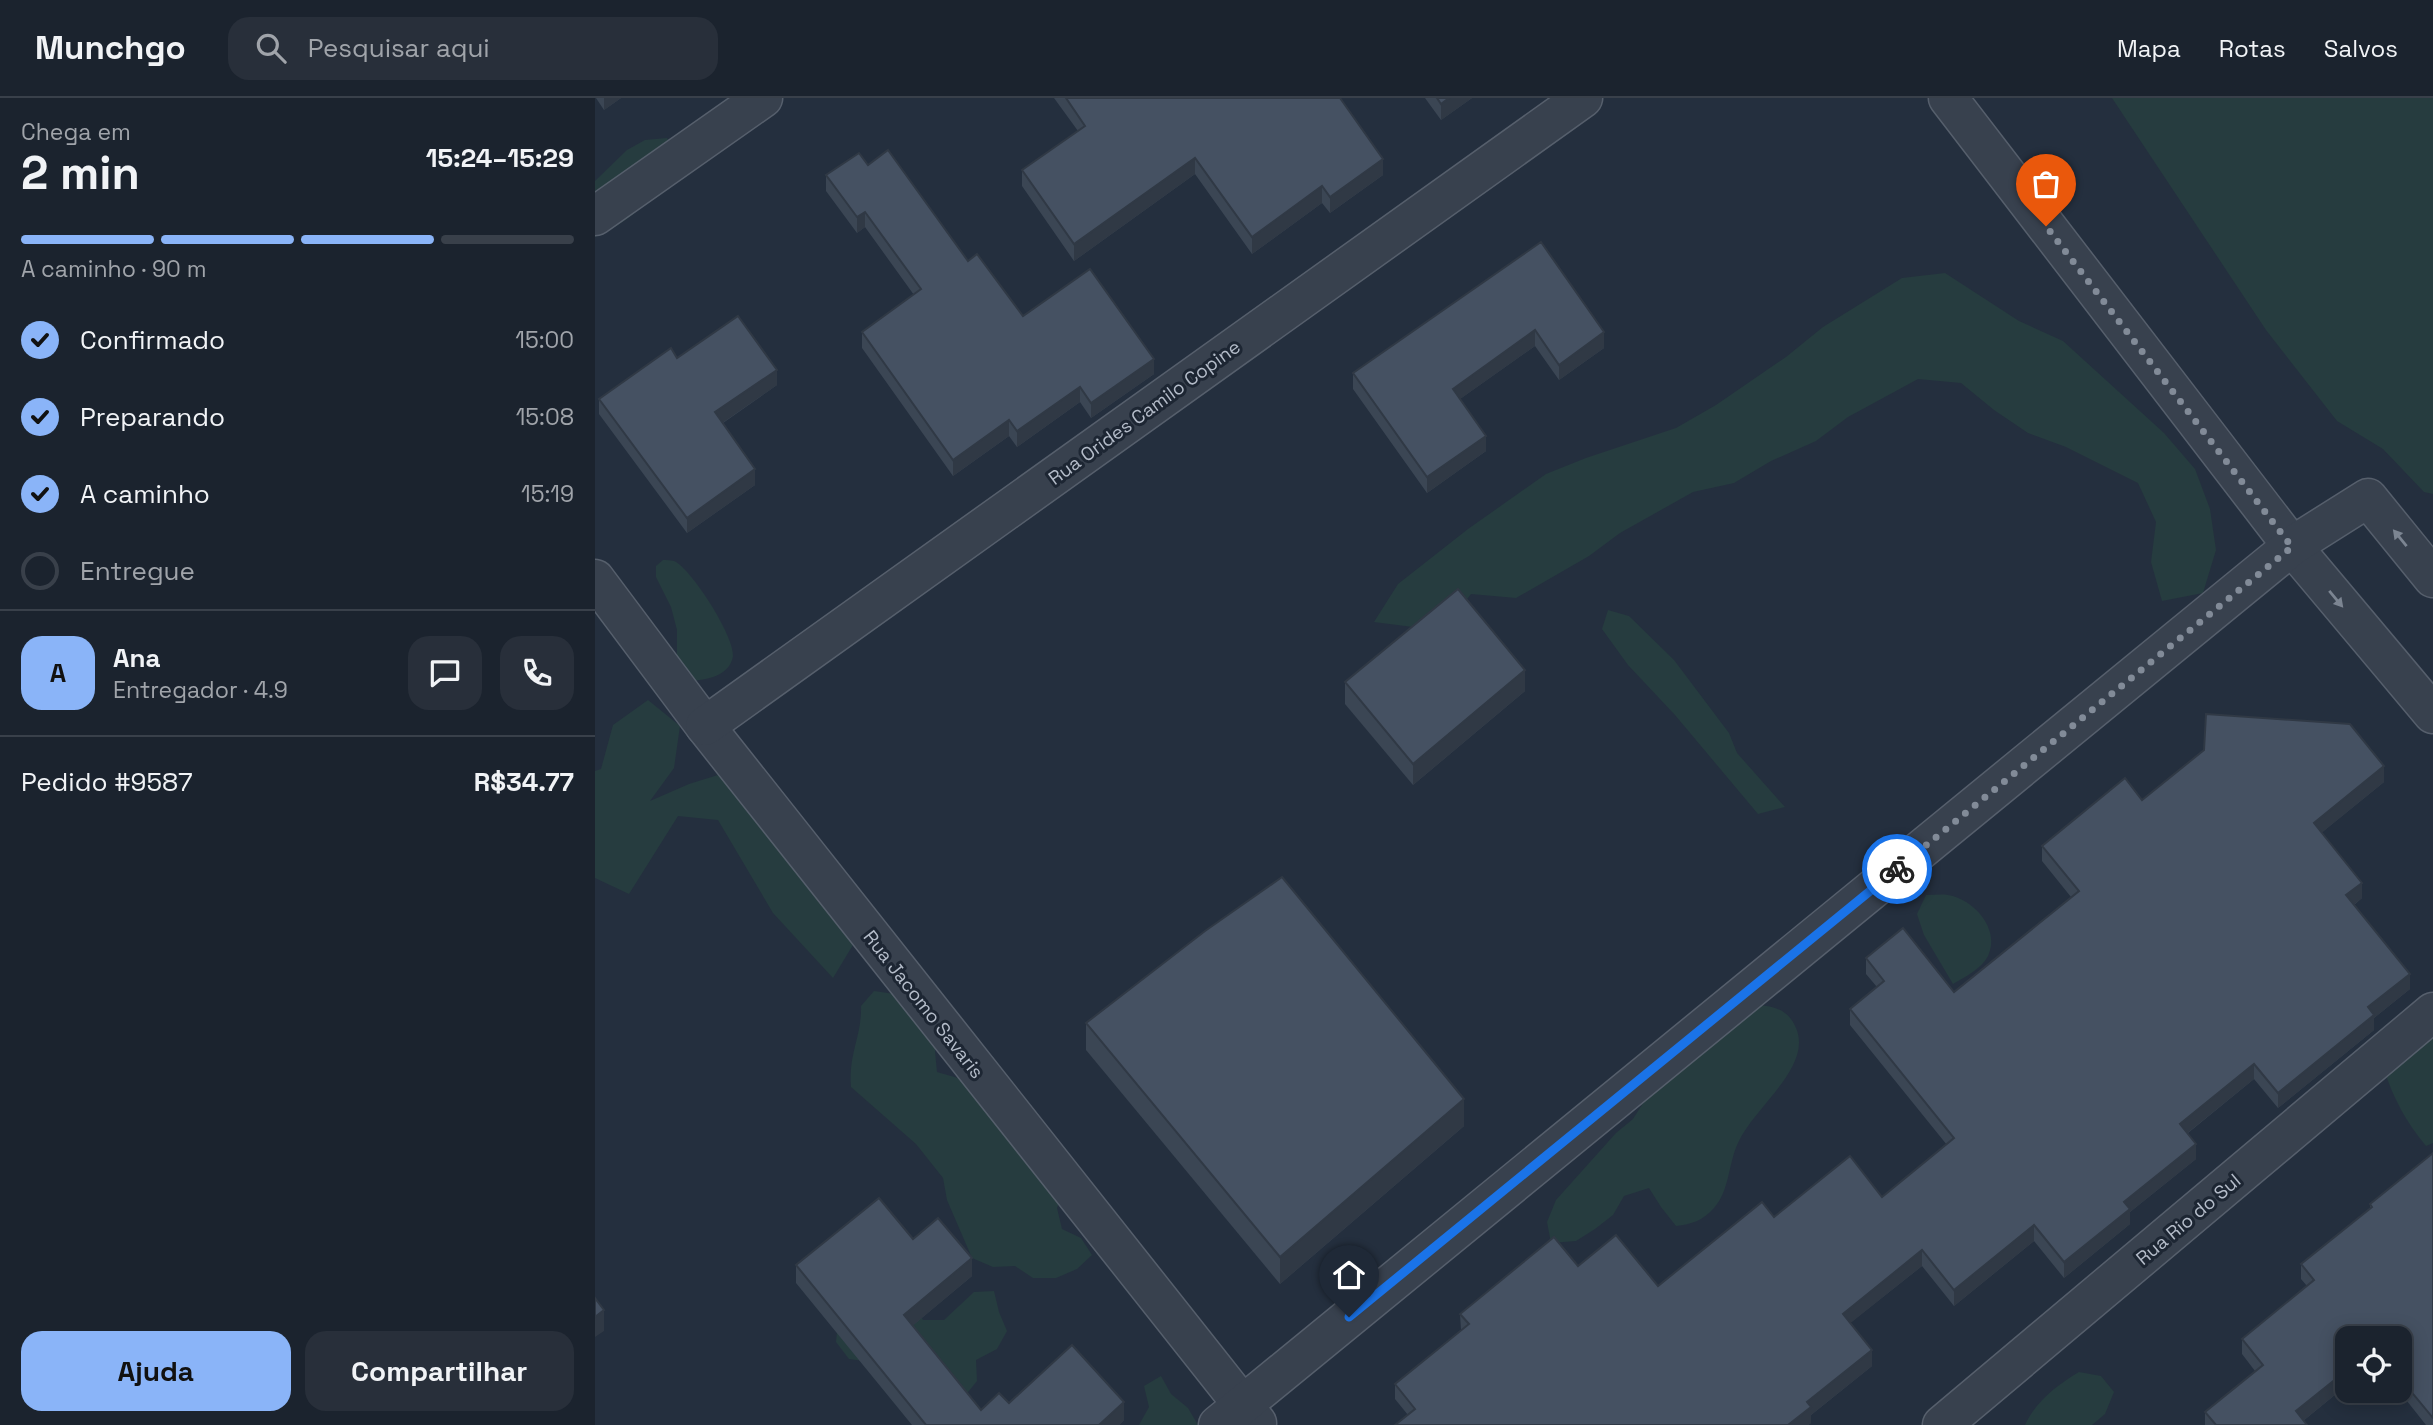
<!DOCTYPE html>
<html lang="pt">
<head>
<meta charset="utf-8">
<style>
	body { margin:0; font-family:"Space Grotesk",sans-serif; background:#282f3a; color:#f1f3f6; height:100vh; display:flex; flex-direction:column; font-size:26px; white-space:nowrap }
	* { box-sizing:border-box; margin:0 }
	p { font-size:23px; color:#a0a4aa }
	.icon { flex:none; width:38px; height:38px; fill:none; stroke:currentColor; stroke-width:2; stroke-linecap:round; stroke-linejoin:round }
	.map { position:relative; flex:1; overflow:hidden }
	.panel { display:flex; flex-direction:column; background:#1b232e; width:595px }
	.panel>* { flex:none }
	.tools { position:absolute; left:1740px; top:1228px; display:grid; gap:14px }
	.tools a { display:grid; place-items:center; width:77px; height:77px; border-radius:14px; background:#1b232e; box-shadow:0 4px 18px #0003,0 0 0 2px #39404a; font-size:35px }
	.pin { position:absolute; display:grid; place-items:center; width:60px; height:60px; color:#fff; margin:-72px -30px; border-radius:50% 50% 50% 0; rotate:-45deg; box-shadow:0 0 7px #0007 }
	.pin .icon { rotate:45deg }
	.courier { position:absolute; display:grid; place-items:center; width:70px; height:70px; margin:-35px; border:5px solid #1a73e8; border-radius:50%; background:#fff; color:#222; box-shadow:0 2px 9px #0007 }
	.summary em { font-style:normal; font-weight:800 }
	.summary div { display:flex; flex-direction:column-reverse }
	.summary { display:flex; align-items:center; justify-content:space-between; height:119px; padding:0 21px }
	h1 { font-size:46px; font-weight:800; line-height:52px }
	.bar { display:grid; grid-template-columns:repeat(4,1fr); gap:10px 7px; align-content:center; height:84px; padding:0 21px }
	.bar i { height:9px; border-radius:5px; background:#39404a }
	.bar .on { background:#8ab4f8 }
	.bar p { grid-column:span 4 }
	.line { display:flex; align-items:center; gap:18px; padding:0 21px; border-top:2px solid #39404a }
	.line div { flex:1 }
	.round { display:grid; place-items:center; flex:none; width:74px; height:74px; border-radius:21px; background:#282f3a }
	ol { padding:0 21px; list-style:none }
	li { display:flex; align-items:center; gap:21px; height:77px }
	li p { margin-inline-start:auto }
	li .icon { padding:7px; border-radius:50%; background:#8ab4f8; color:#111; stroke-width:4 }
	li:last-child { color:#a0a4aa }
	li i { width:38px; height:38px; border:4px solid #39404a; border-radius:50% }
	.button { display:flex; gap:14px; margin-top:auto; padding:14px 21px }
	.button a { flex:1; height:80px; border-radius:21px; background:#8ab4f8; color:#111; font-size:28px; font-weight:800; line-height:80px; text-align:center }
	.button a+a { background:#282f3a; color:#f1f3f6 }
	header { display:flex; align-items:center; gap:42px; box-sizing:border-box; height:98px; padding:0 35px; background:#1b232e; border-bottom:2px solid #39404a }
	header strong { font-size:33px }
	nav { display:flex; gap:38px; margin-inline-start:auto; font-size:24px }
	.search { width:490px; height:63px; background:#282f3a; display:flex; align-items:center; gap:18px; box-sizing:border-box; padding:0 24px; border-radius:21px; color:#a0a4aa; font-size:26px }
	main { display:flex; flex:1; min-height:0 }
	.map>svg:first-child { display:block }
</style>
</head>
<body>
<header>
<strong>Munchgo</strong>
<div class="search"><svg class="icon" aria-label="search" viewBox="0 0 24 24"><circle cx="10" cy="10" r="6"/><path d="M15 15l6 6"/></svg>Pesquisar aqui</div>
<nav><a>Mapa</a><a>Rotas</a><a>Salvos</a></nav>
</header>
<main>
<section class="panel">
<div class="summary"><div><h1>2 min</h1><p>Chega em</p></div><em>15:24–15:29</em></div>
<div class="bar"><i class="on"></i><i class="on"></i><i class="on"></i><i></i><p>A caminho · 90 m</p></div>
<ol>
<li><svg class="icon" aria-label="check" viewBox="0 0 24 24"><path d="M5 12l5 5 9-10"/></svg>Confirmado<p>15:00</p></li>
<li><svg class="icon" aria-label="check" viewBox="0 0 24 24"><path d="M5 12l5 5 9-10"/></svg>Preparando<p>15:08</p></li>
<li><svg class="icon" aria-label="check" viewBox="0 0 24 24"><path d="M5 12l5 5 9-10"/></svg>A caminho<p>15:19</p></li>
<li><i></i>Entregue</li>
</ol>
<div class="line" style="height:126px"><b class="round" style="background:#8ab4f8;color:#111">A</b><div><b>Ana</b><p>Entregador · 4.9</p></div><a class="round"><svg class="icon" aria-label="chat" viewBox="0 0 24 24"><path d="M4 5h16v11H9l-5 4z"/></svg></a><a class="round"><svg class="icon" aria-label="phone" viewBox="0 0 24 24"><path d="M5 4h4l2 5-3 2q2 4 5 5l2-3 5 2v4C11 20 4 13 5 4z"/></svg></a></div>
<div class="line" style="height:91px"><div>Pedido #9587</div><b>R$34.77</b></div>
<div class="button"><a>Ajuda</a><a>Compartilhar</a></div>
</section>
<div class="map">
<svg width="1838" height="1327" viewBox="0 0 1838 1327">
	<rect width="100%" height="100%" fill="#242f3e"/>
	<g fill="#263c3f">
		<polygon points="1517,0 1838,0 1838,396 1829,394 1788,351 1742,323 1671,232"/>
		<path d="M 72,40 L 84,61 C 58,98 43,120 0,139 L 0,83 L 32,52 L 50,42 Z"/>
		<polygon points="1350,175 1424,223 1468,243 1569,335 1600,371 1615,411 1621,452 1608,495 1567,503 1556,464 1561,424 1543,385 1471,349 1433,335 1399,312 1366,285 1323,281 1253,319 1221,343 1176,363 1139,385 1098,394 1025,435 994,458 921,500 876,496 863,513 826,530 779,524 803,486 873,431 951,376 991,360 1081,330 1121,307 1191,259 1228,229 1307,180"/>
		<path d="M 68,462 C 72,462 75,462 79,463 C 96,470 140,539 138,558 C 135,578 111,582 95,583 L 82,567 L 82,532 L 76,509 L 61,479 L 61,468 Z"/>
		<polygon points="1013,512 1034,518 1079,562 1134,635 1142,655 1190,709 1163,716 1080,617 1033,567 1007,531"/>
		<polygon points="53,602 85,628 79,670 55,703 94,686 139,672 273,822 238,880 178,815 123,722 83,718 34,796 0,780 0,673 6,671 18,627"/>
		<path d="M 1331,797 C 1338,797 1346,796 1353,797 C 1379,801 1406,832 1393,858 C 1386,871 1370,879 1358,886 L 1329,837 L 1322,816 Z"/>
		<path d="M 279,893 L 320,899 L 344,933 L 340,953 L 342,974 L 363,980 L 385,975 L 470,1090 L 462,1110 L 467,1131 L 486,1140 L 497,1157 L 482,1171 L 461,1180 L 438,1180 L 420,1168 L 398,1169 L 377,1160 L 352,1102 L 348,1080 L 321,1046 L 256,989 C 253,956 267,938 266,908 Z"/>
		<path d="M 1838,900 L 1838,1045 L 1831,1048 C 1811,1024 1798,1000 1789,971 Z"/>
		<path d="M 1152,907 C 1173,907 1192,908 1201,930 C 1218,969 1158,1010 1143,1045 C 1133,1066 1135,1092 1119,1110 C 1107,1123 1097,1126 1081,1128 L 1066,1109 L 1054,1090 L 1029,1098 L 1018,1117 L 1000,1131 L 981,1143 L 956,1145 L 952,1124 L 961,1102 L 1021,1035 L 1038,1021 L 1064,980 Z"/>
		<polygon points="399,1193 404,1214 412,1233 402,1251 381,1262 382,1283 369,1299 276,1264 254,1261 241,1244 243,1224 316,1203 328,1222 349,1222 379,1194"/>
		<path d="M 1484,1274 L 1506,1278 L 1519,1294 L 1510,1316 L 1497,1327 L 1430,1327 C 1441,1303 1462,1287 1484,1274 Z"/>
		<polygon points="566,1278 576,1296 593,1310 603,1327 544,1327 554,1309 549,1288"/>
	</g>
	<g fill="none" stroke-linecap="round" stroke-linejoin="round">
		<defs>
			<g id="street">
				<polyline points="1353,0 1697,448 1838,616"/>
				<polyline points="0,118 168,0"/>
				<polyline points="0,481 110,628 662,1325"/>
				<polyline points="110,628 988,0"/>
				<polyline points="623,1327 1697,448 1773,400 1838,480"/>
				<polyline points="1347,1327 1838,914"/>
			</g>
		</defs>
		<use href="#street" stroke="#565f6c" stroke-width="41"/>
		<use href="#street" stroke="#38414e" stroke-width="38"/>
	</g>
	<g fill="#3b4654">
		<polygon points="1,0 26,0 9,12"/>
		<polygon points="459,0 745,0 788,77 735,115 727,105 657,156 600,76 479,163 427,88 427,72 483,33"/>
		<polygon points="830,0 877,0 846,22"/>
		<polygon points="273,67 373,163 428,218 559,276 496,320 485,304 422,349 414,338 358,378 267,250 267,234 319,197 270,129 262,135 231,93 231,77"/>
		<polygon points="946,144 1009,250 964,282 940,248 865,301 891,353 832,395 758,291 758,275"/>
		<polygon points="82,260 182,287 128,325 160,387 92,435 4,316 4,301"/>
		<polygon points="750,584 930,593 818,687 750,606"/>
		<polygon points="1789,684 1726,735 1767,800 1759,807 1815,891 1779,920 1779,932 1683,1010 1659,981 1593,1035 1601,1061 1535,1114 1535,1126 1469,1180 1439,1143 1359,1208 1327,1168 1255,1225 1277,1268 1216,1317 1216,1325 1213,1327 800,1327 813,1317 800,1301 800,1286 866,1232 865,1216 983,1168 1063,1188 1179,1119 1287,1099 1352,1047 1255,927 1255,911 1282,889 1271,876 1271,860 1359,894 1476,799 1447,763 1447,748 1547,702"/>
		<polygon points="491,925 869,1028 685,1186 491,952"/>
		<polygon points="1838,1055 1838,1327 1831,1327 1804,1293 1804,1241 1752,1241 1752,1287 1708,1323 1712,1327 1610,1327 1610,1314 1660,1273 1647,1256 1647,1241 1712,1188 1706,1181 1706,1166 1775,1111 1775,1106"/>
		<polygon points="318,1141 377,1178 317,1228 386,1312 414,1305 529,1322 524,1327 317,1327 201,1185 201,1167"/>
	</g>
	<g fill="#303945">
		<polygon points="9,0 26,0 9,12"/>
		<polygon points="854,0 877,0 846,22 846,6"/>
		<polygon points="600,60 600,76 479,163 479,146"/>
		<polygon points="788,61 788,77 735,115 735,99"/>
		<polygon points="727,88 727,105 657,156 657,139"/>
		<polygon points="270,114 270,129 262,135 262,119"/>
		<polygon points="940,232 940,248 858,306 858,291"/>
		<polygon points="1009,234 1009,250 964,282 964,267"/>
		<polygon points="559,261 559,276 496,320 496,305"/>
		<polygon points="182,272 182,287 120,330 120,314"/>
		<polygon points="485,289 485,304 422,349 422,333"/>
		<polygon points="414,322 414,338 358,378 358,362"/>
		<polygon points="891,338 891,353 832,395 832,379"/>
		<polygon points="160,371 160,387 92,435 92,420"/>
		<polygon points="930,572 930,593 818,687 818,666"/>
		<polygon points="1789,668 1789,684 1719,741 1719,725"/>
		<polygon points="1767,785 1767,800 1751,813 1751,797"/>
		<polygon points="1815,876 1815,891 1779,920 1779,932 1683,1010 1683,995 1773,909"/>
		<polygon points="1659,966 1659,981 1585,1041 1585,1026"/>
		<polygon points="869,1001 869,1028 685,1186 685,1159"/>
		<polygon points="1601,1046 1601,1061 1535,1114 1535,1126 1469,1180 1469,1164 1529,1104"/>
		<polygon points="1439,1127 1439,1143 1359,1208 1359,1192"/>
		<polygon points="1327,1152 1327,1168 1248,1231 1248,1216"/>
		<polygon points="377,1160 377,1178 309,1235 309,1217"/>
		<polygon points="9,1212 9,1233 0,1239 0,1219"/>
		<polygon points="1277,1252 1277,1268 1216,1317 1216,1325 1213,1327 1193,1327 1212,1304"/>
		<polygon points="1752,1272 1752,1287 1703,1327 1701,1313"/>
		<polygon points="529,1304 529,1322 524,1327 504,1327"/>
	</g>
	<g fill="#455162" stroke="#303945" stroke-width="2">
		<polygon points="471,0 745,0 788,61 735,99 727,88 657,139 600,60 479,146 427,72 490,28"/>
		<polygon points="842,0 854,0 846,6"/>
		<polygon points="293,52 373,163 382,156 428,218 495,171 559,261 496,305 485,289 422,333 414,322 358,362 267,234 326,191 270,114 262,119 231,77 264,55 273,67"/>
		<polygon points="946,144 1009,234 964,267 940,232 858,291 891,338 832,379 758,275"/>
		<polygon points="143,218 182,272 120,314 160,371 92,420 4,301 76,250 82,260"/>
		<polygon points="863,491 930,572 818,666 750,584"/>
		<polygon points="1611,616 1755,626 1789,668 1719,725 1767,785 1751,797 1815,876 1773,909 1779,917 1683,995 1659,966 1585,1026 1601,1046 1529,1104 1535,1111 1469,1164 1439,1127 1359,1192 1327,1152 1248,1216 1277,1252 1212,1304 1216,1309 1193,1327 800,1327 820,1311 800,1286 874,1226 865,1216 959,1139 983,1168 1021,1137 1063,1188 1167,1104 1179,1119 1255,1058 1287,1099 1359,1040 1255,911 1289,883 1271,860 1308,830 1359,894 1484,793 1447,748 1530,680 1547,702 1609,652"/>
		<polygon points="687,779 869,1001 685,1159 491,925 610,833"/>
		<polygon points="1838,1055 1838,1320 1804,1279 1804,1241 1752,1241 1752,1272 1701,1313 1712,1327 1621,1327 1610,1314 1668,1267 1647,1241 1719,1182 1706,1166 1777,1109 1775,1106"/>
		<polygon points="284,1100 318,1141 343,1120 377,1160 309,1217 386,1312 404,1295 414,1305 477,1247 529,1304 504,1327 331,1327 201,1167"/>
		<polygon points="0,1200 9,1212 0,1219"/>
	</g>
	<defs><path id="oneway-solid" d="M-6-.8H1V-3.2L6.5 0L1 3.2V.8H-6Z" transform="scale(1.75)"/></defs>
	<g fill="#7c8592">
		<use href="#oneway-solid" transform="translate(1805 440) rotate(-129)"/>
		<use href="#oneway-solid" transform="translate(1741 501) rotate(50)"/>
	</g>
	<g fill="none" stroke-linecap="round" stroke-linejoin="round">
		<polyline stroke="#828b98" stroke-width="7" stroke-dasharray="0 12.6" points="1302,771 1697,449 1451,128"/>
		<polyline stroke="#1a73e8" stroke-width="9" points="754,1219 1302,771"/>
	</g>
	<g text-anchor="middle" stroke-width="6" stroke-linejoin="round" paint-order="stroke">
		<g font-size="19" fill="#b4bcc9" stroke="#1d2633">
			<text transform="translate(549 314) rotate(-36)" y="7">Rua Orides Camilo Copine</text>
			<text transform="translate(329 906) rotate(52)" y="7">Rua Jacomo Savaris</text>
			<text transform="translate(1593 1121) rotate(-40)" y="7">Rua Rio do Sul</text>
		</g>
	</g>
</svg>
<div class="tools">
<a><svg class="icon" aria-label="locate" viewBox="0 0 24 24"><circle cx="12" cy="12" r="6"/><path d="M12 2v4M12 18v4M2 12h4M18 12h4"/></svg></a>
</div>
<div class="pin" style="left:1451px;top:128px;background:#ea580c"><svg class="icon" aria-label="bag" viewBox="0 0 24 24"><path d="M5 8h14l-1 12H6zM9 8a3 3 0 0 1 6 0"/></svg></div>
<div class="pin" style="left:754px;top:1219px;background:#1f2937"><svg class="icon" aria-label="home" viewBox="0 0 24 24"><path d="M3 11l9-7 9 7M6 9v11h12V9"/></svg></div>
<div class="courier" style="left:1302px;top:771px"><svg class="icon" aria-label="bike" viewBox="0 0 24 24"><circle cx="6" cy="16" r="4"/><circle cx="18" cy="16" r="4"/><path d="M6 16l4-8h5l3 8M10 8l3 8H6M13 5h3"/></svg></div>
</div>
</main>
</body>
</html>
